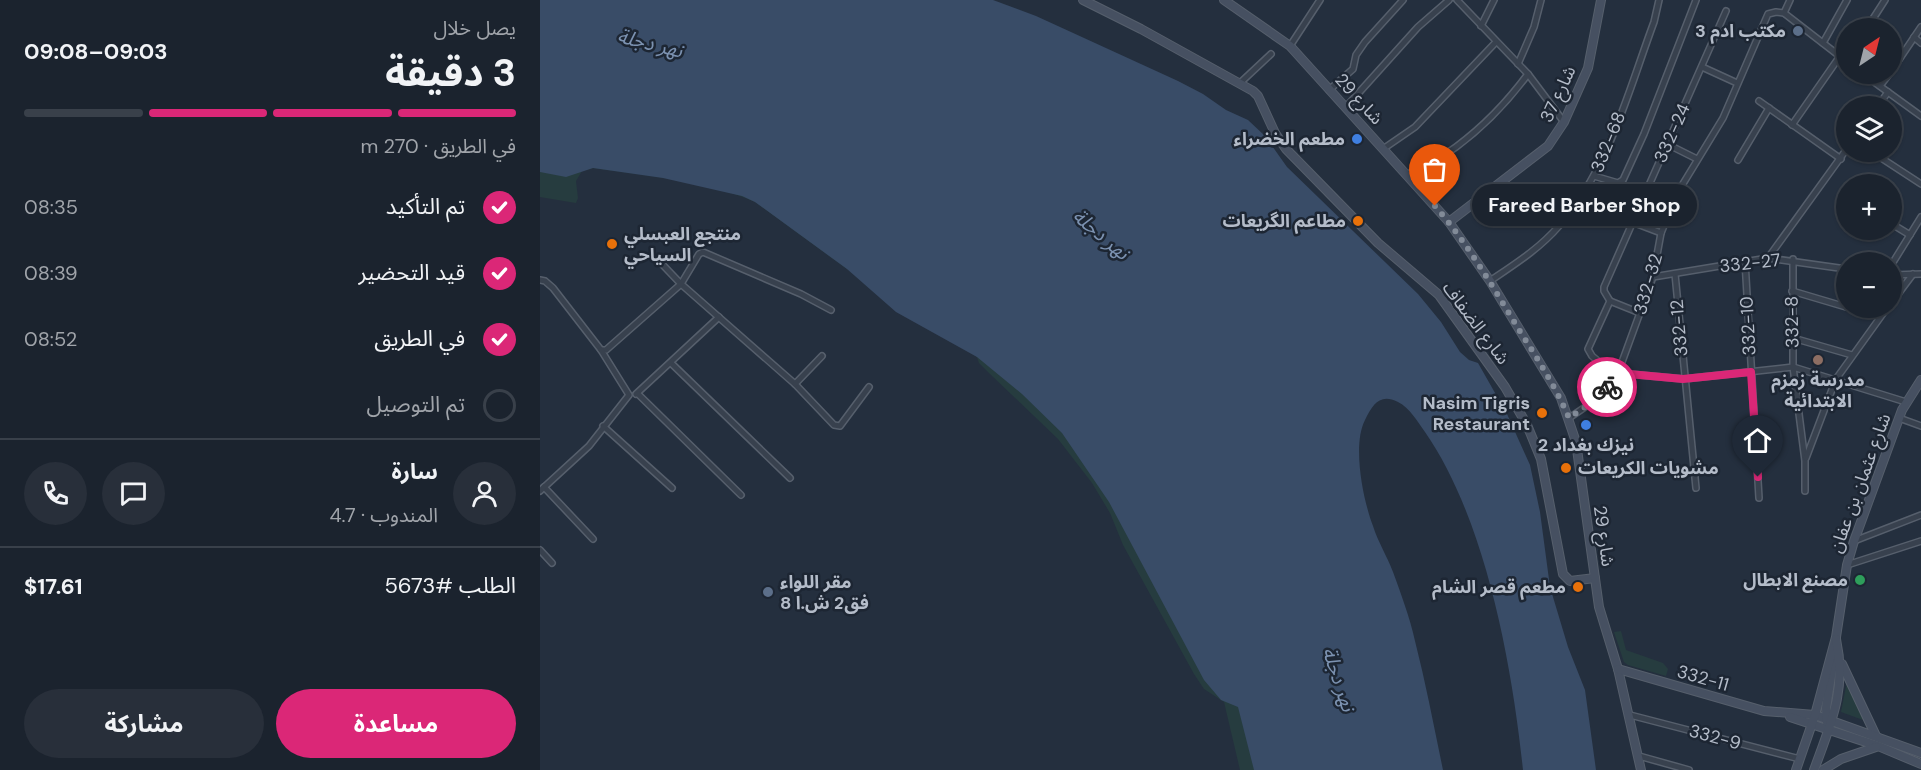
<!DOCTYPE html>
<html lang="ar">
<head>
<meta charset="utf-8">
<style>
	body { margin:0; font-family:"DM Sans","Noto Sans Arabic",sans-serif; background:#282f3a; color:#f1f3f6; direction:rtl; height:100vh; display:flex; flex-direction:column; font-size:22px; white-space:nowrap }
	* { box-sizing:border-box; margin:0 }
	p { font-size:20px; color:#a0a4aa }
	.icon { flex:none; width:33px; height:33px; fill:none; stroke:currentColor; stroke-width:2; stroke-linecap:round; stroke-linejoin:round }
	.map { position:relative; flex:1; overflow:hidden; direction:ltr }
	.drawer { display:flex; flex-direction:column; background:#1b232e; width:540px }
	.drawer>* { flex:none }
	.needle { width:39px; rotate:35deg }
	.controls { position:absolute; left:1296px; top:18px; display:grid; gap:12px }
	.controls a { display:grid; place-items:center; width:66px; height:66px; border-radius:50%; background:#1b232e; box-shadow:0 2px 4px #0004,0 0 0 2px #39404a; font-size:30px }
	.pin { position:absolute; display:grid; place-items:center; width:51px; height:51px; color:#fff; margin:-62px -26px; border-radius:50% 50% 50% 0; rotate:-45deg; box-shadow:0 0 6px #0007 }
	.pin .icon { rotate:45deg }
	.courier { position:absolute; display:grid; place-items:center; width:60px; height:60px; margin:-30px; border:4px solid #db2777; border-radius:50%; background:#fff; color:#222; box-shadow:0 2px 8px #0007 }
	.bubble { position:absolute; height:42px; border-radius:21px; background:#1b232e; box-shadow:0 2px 4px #0004,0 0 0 2px #39404a; font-size:20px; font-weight:700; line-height:42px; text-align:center; direction:rtl }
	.head em { font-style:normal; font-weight:700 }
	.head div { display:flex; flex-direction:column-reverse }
	.head { display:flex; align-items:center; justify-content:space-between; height:102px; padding:0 24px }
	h1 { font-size:39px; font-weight:700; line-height:45px }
	.bar { display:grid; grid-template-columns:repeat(4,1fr); gap:9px 6px; align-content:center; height:72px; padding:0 24px }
	.bar i { height:8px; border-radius:4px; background:#39404a }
	.bar .on { background:#db2777 }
	.bar p { grid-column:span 4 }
	.line { display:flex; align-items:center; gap:15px; padding:0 24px; border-top:2px solid #39404a }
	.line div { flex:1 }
	.round { display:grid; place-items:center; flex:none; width:63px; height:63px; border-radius:32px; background:#282f3a }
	ol { padding:0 24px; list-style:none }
	li { display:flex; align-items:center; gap:18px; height:66px }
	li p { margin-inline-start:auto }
	li .icon { padding:6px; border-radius:50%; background:#db2777; color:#fff; stroke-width:4 }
	li:last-child { color:#a0a4aa }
	li i { width:33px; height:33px; border:3px solid #39404a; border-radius:50% }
	.button { display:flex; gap:12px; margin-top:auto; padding:12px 24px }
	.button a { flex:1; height:69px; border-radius:36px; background:#db2777; color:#fff; font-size:24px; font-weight:700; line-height:69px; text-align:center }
	.button a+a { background:#282f3a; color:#f1f3f6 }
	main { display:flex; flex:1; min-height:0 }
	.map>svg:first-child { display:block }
</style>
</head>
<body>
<main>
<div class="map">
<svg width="1381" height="770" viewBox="0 0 1381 770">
	<rect width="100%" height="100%" fill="#242f3e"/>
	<g fill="#263c3f">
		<path d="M 29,162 L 204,189 L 448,347 L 546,460 L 677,649 L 724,770 L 700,770 L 684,702 L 664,689 L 654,674 L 583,545 L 570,513 L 552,483 L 518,439 L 450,374 L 439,363 L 437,357 L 307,269 L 215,202 C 165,180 107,176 53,168 L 42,171 L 36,181 L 38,198 L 36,203 L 0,197 L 0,164 Z"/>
		<polygon points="1081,631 1086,650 1123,663 1128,669 1126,676 1088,665 1084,662 1074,632"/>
		<polygon points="1307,681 1308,681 1323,720 1301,712"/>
	</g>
	<path fill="#394c67" d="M 0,0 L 453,0 L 496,16 L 638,81 L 663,94 L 686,110 L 708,120 L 725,136 L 747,167 L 878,294 L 901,322 L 920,352 L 929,360 L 938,363 L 967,414 L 990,465 L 1000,512 L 1010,587 L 1028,647 L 1045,690 L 1056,770 L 983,770 C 972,665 946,520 885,432 C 877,421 870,408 858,402 C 840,393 833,404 825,420 C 812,445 823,500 833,526 C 838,542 847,556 853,572 C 861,594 870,618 875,641 C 886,684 894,727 903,770 L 714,770 L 698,707 L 681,700 L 664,680 L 569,502 L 522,433 L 482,394 L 437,357 L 356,312 L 307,269 L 215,202 L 202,196 L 123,178 L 53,168 L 26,177 L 0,172 Z"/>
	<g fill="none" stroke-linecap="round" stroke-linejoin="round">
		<defs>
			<g id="street">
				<polyline points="917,0 988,74 1024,122"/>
				<polyline points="1244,13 1250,0"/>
				<polyline points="941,26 954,0"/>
				<polyline points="1327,28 1345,0"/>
				<polyline points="1374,37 1381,43"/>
				<polyline points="1283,43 1307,0"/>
				<polyline points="750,46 780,0"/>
				<polyline points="978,64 994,27 1001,0"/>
				<polyline points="1162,67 1197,83"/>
				<polyline points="1352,70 1381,27"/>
				<polyline points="1323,74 1381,116"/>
				<polyline points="700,83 731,54"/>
				<polyline points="1340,86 1349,74"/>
				<polyline points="789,90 813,69 816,55 825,42 863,0"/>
				<polyline points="1219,101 1301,159"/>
				<polyline points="1338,106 1348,92"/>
				<polyline points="806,107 878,27 909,0"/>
				<polyline points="1252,125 1300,56"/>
				<polyline points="1127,144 1157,159"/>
				<polyline points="843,149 875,127 956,42"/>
				<polyline points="1332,152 1381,184"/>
				<polyline points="1198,160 1229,108"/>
				<path d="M 867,175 C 882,165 901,158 916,147 C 943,127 968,101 988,74"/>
				<polyline points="1054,176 1078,183 1083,180 1104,134 1156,0"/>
				<polyline points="1092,222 1121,233"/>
				<polyline points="1352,224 1370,235"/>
				<polyline points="1228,258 1306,150"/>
				<polyline points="1253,259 1253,367 1265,461 1265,491"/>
				<polyline points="1205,261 1219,498"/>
				<polyline points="120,262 141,284 255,384 294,425 300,426 329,387"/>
				<polyline points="1352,264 1381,217"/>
				<polyline points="1135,274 1156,488"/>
				<polyline points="1352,275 1381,274"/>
				<polyline points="1113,277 1228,258 1306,269"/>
				<polyline points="0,280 5,281 13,288 61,350 66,350 141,284 159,254 163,252 261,294 291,310"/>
				<path d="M 950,281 C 975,264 999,249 1019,226 C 1069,169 1088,92 1114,22 L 1119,0"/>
				<polyline points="1252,291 1306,307"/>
				<polyline points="1070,301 1100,313"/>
				<polyline points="1352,302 1373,274"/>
				<polyline points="1310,308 1340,316"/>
				<polyline points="1253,338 1312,355"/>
				<polyline points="131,363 250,478"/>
				<polyline points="1078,373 1144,379 1253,367 1366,402"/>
				<polyline points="1076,376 1052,356 1048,349 1070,301 1064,291 1064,287 1186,11"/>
				<polyline points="255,384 282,356"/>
				<polyline points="96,394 179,317"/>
				<polyline points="98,394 201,495"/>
				<polyline points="1029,418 1057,399 1078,373 1113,277 1121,233 1138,192 1183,118 1228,14 1236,12 1244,13 1306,61"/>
				<polyline points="1359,418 1381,426"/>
				<polyline points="63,426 132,488"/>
				<polyline points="1266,458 1296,379 1347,308"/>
				<polyline points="4,487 53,539"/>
				<polyline points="0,491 49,446 89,395 61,350"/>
				<polyline points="1314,541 1381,515"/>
				<polyline points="0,550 12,563"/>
				<polyline points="1307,565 1381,541"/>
				<polyline points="1090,715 1260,759"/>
				<polyline points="1099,756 1149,770"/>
			</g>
			<g id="secondary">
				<polyline points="543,0 601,29 713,91 718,96 735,133 746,149 838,243 899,295 965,387 987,425 1001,459 1023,574 1030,581 1055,578"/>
				<polyline points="684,0 750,46 909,222 950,281 1021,398 1036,442 1059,607 1078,669 1101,770"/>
				<polyline points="909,222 1008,146 1024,122 1048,68 1061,0"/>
				<polyline points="1302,664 1336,736"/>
				<polyline points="1078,669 1224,711 1275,715 1381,753"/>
				<polyline points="1250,717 1338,746 1381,764"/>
				<polyline points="1287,722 1286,708 1294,657"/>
				<polyline points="1256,770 1275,715 1296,637 1307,565 1314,541 1362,410 1381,380"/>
				<path d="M 1274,770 C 1291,723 1307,689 1296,639"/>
				<polyline points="1283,770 1301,759 1336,747"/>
			</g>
		</defs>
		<use href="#street" stroke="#565f6c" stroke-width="8"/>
		<use href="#secondary" stroke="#565f6c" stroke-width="10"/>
		<use href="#street" stroke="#38414e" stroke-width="5"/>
		<use href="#secondary" stroke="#465061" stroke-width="8"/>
	</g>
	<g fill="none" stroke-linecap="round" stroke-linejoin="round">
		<path stroke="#828b98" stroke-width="6" stroke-dasharray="0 10.8" d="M 895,206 C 929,245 954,289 981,333 C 999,361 1016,388 1029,418 L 1057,399 L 1067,387"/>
		<polyline stroke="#db2777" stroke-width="8" points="1067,387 1078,373 1143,379 1211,372 1218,477"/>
	</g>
	<g fill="#5c6f8a" stroke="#1d2633" stroke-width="2">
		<circle cx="1258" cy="31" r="6"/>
		<circle cx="228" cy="592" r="6"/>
	</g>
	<g fill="#3f7fe0" stroke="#1d2633" stroke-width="2">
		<circle cx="817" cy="139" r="6"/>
		<circle cx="1046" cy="425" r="6"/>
	</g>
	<g fill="#e8710a" stroke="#1d2633" stroke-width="2">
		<circle cx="818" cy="221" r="6"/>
		<circle cx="72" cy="244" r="6"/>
		<circle cx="1002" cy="413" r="6"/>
		<circle cx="1026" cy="468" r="6"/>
		<circle cx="1038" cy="587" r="6"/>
	</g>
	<circle fill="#8d6e63" stroke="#1d2633" stroke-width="2" cx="1278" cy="360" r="6"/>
	<circle fill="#2e9e5b" stroke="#1d2633" stroke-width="2" cx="1320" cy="580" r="6"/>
	<g text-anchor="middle" stroke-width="5" stroke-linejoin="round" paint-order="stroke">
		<g font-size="18" font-weight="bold" fill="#b4bcc9" stroke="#1d2633" text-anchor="end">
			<text x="1246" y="37">مكتب ادم 3</text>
			<text x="805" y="145">مطعم الخضراء</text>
			<text x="806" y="227">مطاعم الگريعات</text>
			<text x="84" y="240" text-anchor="start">منتجع العبسلي<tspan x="84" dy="21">السياحي</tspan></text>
			<text x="1278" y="386" text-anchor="middle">مدرسة زمزم<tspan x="1278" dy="21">الابتدائية</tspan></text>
			<text x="990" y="409">Nasim Tigris<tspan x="990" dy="21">Restaurant</tspan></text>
			<text x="1046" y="451" text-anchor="middle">نيزك بغداد 2</text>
			<text x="1038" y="474" text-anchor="start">مشويات الكريعات</text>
			<text x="1308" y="586">مصنع الابطال</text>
			<text x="240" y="588" text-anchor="start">مقر اللواء<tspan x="240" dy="21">8 فق2 ش.ا</tspan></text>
			<text x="1026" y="593">مطعم قصر الشام</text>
		</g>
		<g font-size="18" fill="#b4bcc9" stroke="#1d2633">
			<text transform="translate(1018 94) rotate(-65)" y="6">شارع 37</text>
			<text transform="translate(819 99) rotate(48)" y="6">شارع 29</text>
			<text transform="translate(1132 133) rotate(-66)" y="6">332-24</text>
			<text transform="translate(1068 142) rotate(-68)" y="6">332-68</text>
			<text transform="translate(1210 263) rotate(-6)" y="6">332-27</text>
			<text transform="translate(1108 284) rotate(-74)" y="6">332-32</text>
			<text transform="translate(1252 322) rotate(-91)" y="6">332-8</text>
			<text transform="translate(936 323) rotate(53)" y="6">شارع الضفاف</text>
			<text transform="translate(1208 326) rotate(-93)" y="6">332-10</text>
			<text transform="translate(1139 328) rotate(-95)" y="6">332-12</text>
			<text transform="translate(1320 483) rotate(-70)" y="6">شارع عثمان بن عفان</text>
			<text transform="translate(1064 536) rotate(82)" y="6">شارع 29</text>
			<text transform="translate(1163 678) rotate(16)" y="6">332-11</text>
			<text transform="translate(1175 737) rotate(15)" y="6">332-9</text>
		</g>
		<g font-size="20" font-style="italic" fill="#7c92b1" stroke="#1d2633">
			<text transform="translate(110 43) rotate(14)" y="7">نهر دجلة</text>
			<text transform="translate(561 234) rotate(40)" y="7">نهر دجلة</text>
			<text transform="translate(799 679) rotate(72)" y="7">نهر دجلة</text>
		</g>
	</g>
</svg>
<div class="controls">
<a><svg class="needle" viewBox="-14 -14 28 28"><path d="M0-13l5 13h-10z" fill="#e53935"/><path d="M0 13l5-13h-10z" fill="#a0a4aa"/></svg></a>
<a><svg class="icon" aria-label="layers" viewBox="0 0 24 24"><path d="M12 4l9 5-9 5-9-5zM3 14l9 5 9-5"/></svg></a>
<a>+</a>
<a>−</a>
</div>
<div class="pin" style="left:895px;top:206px;background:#ea580c"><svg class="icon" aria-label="bag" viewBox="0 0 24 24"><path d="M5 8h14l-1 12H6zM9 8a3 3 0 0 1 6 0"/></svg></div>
<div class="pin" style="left:1218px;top:477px;background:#1f2937"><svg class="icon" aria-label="home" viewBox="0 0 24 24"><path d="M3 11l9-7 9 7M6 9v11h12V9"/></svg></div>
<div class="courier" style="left:1067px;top:387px"><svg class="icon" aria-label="bike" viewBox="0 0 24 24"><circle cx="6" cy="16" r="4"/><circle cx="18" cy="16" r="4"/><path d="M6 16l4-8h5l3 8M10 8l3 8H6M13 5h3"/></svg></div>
<div class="bubble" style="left:932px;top:184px;width:225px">Fareed Barber Shop</div>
</div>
<section class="drawer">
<div class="head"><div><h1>3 دقيقة</h1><p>يصل خلال</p></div><em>09:03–09:08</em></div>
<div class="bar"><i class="on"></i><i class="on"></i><i class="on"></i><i></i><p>في الطريق · 270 m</p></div>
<ol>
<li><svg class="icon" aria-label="check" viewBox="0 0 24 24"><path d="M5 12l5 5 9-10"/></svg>تم التأكيد<p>08:35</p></li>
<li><svg class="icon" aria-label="check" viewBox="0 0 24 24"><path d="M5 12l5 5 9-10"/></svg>قيد التحضير<p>08:39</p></li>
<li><svg class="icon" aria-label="check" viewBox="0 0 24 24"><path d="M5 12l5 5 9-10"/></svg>في الطريق<p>08:52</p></li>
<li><i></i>تم التوصيل</li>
</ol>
<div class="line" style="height:108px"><a class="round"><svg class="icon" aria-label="person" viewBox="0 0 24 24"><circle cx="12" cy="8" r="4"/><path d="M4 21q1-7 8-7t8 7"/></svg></a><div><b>سارة</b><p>المندوب · 4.7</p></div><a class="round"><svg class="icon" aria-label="chat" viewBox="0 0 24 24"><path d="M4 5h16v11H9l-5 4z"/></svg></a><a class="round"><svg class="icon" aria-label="phone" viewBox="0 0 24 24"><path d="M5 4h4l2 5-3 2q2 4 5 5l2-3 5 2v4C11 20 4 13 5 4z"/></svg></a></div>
<div class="line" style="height:78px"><div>الطلب #5673</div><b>$17.61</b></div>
<div class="button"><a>مساعدة</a><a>مشاركة</a></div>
</section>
</main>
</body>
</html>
